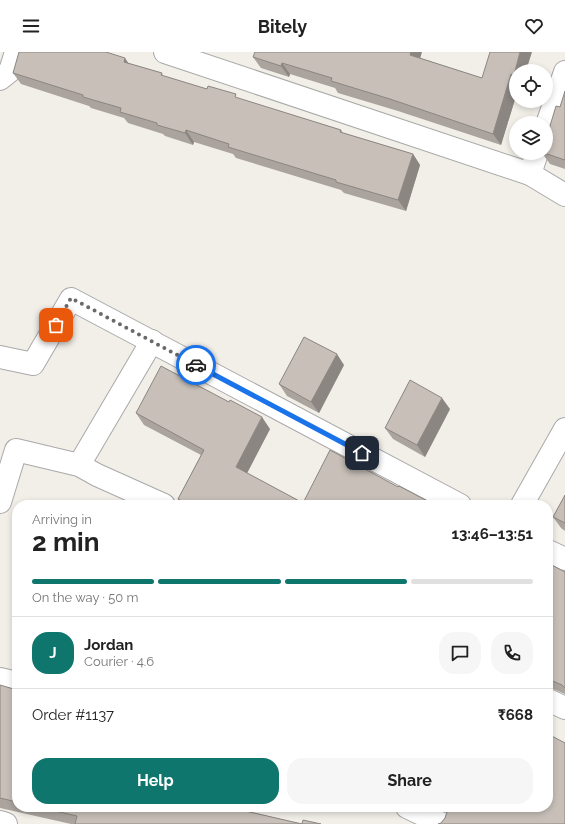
<!DOCTYPE html>
<html lang="en">
<head>
<meta charset="utf-8">
<style>
	body { margin:0; font-family:Raleway,sans-serif; background:#f6f6f6; color:#222; height:100vh; display:flex; flex-direction:column; font-size:15px; white-space:nowrap }
	* { box-sizing:border-box; margin:0 }
	p { font-size:13px; color:#767676 }
	.icon { flex:none; width:22px; height:22px; fill:none; stroke:currentColor; stroke-width:2; stroke-linecap:round; stroke-linejoin:round }
	.map { position:relative; flex:1; overflow:hidden }
	.sheet { position:absolute; left:12px; top:448px; width:541px; height:312px; display:flex; flex-direction:column; background:#fff; border-radius:16px; box-shadow:0 2px 6px #0003 }
	.sheet>* { flex:none }
	.tools { position:absolute; left:509px; top:12px; display:grid; gap:8px }
	.tools a { display:grid; place-items:center; width:44px; height:44px; border-radius:50%; background:#fff; box-shadow:0 2px 6px #0003; font-size:20px }
	.pin { position:absolute; display:grid; place-items:center; width:34px; height:34px; color:#fff; margin:-17px; border-radius:8px; box-shadow:0 2px 6px #0006 }
	.courier { position:absolute; display:grid; place-items:center; width:40px; height:40px; margin:-20px; border:3px solid #1a73e8; border-radius:50%; background:#fff; color:#222; box-shadow:0 1px 5px #0007 }
	.summary em { font-style:normal; font-weight:700 }
	.summary div { display:flex; flex-direction:column-reverse }
	.summary { display:flex; align-items:center; justify-content:space-between; height:68px; padding:0 20px }
	h1 { font-size:26px; font-weight:700; line-height:30px }
	.bar { display:grid; grid-template-columns:repeat(4,1fr); gap:6px 4px; align-content:center; height:48px; padding:0 20px }
	.bar i { height:5px; border-radius:3px; background:#e0e0e0 }
	.bar .current { background:#0f766e }
	.bar p { grid-column:span 4 }
	.line { display:flex; align-items:center; gap:10px; padding:0 20px; border-top:1px solid #e0e0e0 }
	.line div { flex:1 }
	.round { display:grid; place-items:center; flex:none; width:42px; height:42px; border-radius:16px; background:#f6f6f6 }
	.cta { display:flex; gap:8px; margin-top:auto; padding:8px 20px }
	.cta a { flex:1; height:46px; border-radius:16px; background:#0f766e; color:#fff; font-size:16px; font-weight:700; line-height:46px; text-align:center }
	.cta a+a { background:#f6f6f6; color:#222 }
	header { display:flex; justify-content:space-between; align-items:center; height:52px; padding:0 20px; background:#fff; font-size:18px; font-weight:700 }
	.map>svg:first-child { display:block }
</style>
</head>
<body>
<header><svg class="icon" aria-label="menu" viewBox="0 0 24 24"><path d="M4 6h16M4 12h16M4 18h16"/></svg>Bitely<svg class="icon" aria-label="heart" viewBox="0 0 24 24"><path d="M12 20l-8-8c-3-5 5-10 8-4 3-6 11-1 8 4z"/></svg></header>
<div class="map">
<svg width="565" height="772" viewBox="0 0 565 772">
	<rect width="100%" height="100%" fill="#f2efe9"/>
	<g fill="none" stroke-linecap="round" stroke-linejoin="round">
		<defs>
			<g id="street">
				<polyline points="165,0 530,122"/>
				<polyline points="0,27 10,19 16,0"/>
				<polyline points="546,75 565,20"/>
				<polyline points="537,101 530,122 565,143"/>
				<polyline points="0,305 33,312 71,247 460,453"/>
				<polyline points="79,413 152,289"/>
				<polyline points="0,450 16,398 79,413 97,423 164,453"/>
				<polyline points="522,453 565,377"/>
				<polyline points="548,499 565,507"/>
				<polyline points="0,627 17,631"/>
				<polyline points="548,648 565,656"/>
				<polyline points="407,755 442,772"/>
				<polyline points="0,770 6,772"/>
			</g>
		</defs>
		<use href="#street" stroke="#a9a9a9" stroke-width="24"/>
		<use href="#street" stroke="#fff" stroke-width="22"/>
	</g>
	<g fill="#aba49e">
		<polygon points="253,5 420,6 482,26 516,19 516,44 501,93 398,59 338,41 335,36 290,22 289,25 261,16"/>
		<polygon points="128,11 162,21 163,24 341,78 343,81 413,102 420,113 406,159 344,141 341,138 236,106 233,102 194,90 193,93 165,84 163,82 128,71 124,66 91,56 89,54 21,32 13,21"/>
		<polygon points="565,39 565,117 550,112 542,101 546,101"/>
		<polygon points="344,313 319,361 287,344 279,332"/>
		<polygon points="450,357 425,405 393,387 385,376"/>
		<polygon points="136,361 270,377 247,421 303,451 398,435 435,453 182,453 178,447 201,403 144,373"/>
		<polygon points="565,443 565,479 561,476 553,465"/>
		<polygon points="548,511 565,520 565,642 553,637 548,636"/>
		<polygon points="0,633 17,638 17,755 239,755 238,757 302,772 71,772 0,756"/>
		<polygon points="436,755 548,755 441,771 445,766 447,760"/>
	</g>
	<g fill="#8b8681">
		<polygon points="411,0 422,0 418,14 410,3"/>
		<polygon points="520,0 532,0 526,19 516,19 516,26 514,23"/>
		<polygon points="125,6 133,18 124,10"/>
		<polygon points="282,11 290,22 289,25 281,14"/>
		<polygon points="511,22 516,28 516,44 501,93 493,82"/>
		<polygon points="186,78 194,90 193,93 185,81"/>
		<polygon points="413,102 420,113 406,159 398,148"/>
		<polygon points="337,302 344,313 319,361 311,350"/>
		<polygon points="442,346 450,357 425,405 417,393"/>
		<polygon points="262,365 270,377 244,427 236,415"/>
		<polygon points="228,755 239,755 236,766"/>
	</g>
	<g fill="#c7bfb8" stroke="#8b8681">
		<polygon points="19,0 106,0 125,6 124,10 162,21 161,23 207,37 208,34 236,42 235,45 341,78 340,80 413,102 398,148 336,130 336,128 228,95 229,92 186,78 185,81 157,73 157,71 120,60 121,56 83,45 83,43 13,21"/>
		<polygon points="255,0 411,0 410,3 482,26 490,0 520,0 514,23 511,22 493,82 390,47 331,29 332,26 282,11 281,14 253,5"/>
		<polygon points="565,39 565,108 544,101 546,101 546,87 556,54 560,55"/>
		<polygon points="304,285 337,302 311,350 279,332"/>
		<polygon points="161,314 229,350 230,348 262,365 236,415 303,451 330,398 398,435 399,434 435,453 189,453 178,447 204,398 136,361"/>
		<polygon points="410,328 442,346 417,393 385,376"/>
		<polygon points="565,443 565,471 553,465"/>
		<polygon points="548,511 565,520 565,636 562,633 548,627"/>
		<polygon points="0,633 17,638 17,750 0,746"/>
		<polygon points="548,682 565,691 565,772 438,772 441,771 445,766 447,760 445,755 548,755"/>
		<polygon points="38,755 228,755 302,772 75,772 77,764"/>
		<polygon points="303,768 321,772 302,772"/>
	</g>
	<g fill="none" stroke-linecap="round" stroke-linejoin="round">
		<polyline stroke="#6b6a68" stroke-width="4" stroke-dasharray="0 7.2" points="56,273 71,246 196,313"/>
		<polyline stroke="#1a73e8" stroke-width="5" points="196,313 362,401"/>
	</g>
</svg>
<div class="tools">
<a><svg class="icon" aria-label="locate" viewBox="0 0 24 24"><circle cx="12" cy="12" r="6"/><path d="M12 2v4M12 18v4M2 12h4M18 12h4"/></svg></a>
<a><svg class="icon" aria-label="layers" viewBox="0 0 24 24"><path d="M12 4l9 5-9 5-9-5zM3 14l9 5 9-5"/></svg></a>
</div>
<div class="pin" style="left:56px;top:273px;background:#ea580c"><svg class="icon" aria-label="bag" viewBox="0 0 24 24"><path d="M5 8h14l-1 12H6zM9 8a3 3 0 0 1 6 0"/></svg></div>
<div class="pin" style="left:362px;top:401px;background:#1f2937"><svg class="icon" aria-label="home" viewBox="0 0 24 24"><path d="M3 11l9-7 9 7M6 9v11h12V9"/></svg></div>
<div class="courier" style="left:196px;top:313px"><svg class="icon" aria-label="car" viewBox="0 0 24 24"><path d="M5 17H2v-5l4-1 3-4h7l3 4 3 1v5h-3M9 17h6M6 11h13"/><circle cx="7" cy="17" r="2"/><circle cx="17" cy="17" r="2"/></svg></div>
<section class="sheet">
<div class="summary"><div><h1>2 min</h1><p>Arriving in</p></div><em>13:46–13:51</em></div>
<div class="bar"><i class="current"></i><i class="current"></i><i class="current"></i><i></i><p>On the way · 50 m</p></div>
<div class="line" style="height:72px"><b class="round" style="background:#0f766e;color:#fff">J</b><div><b>Jordan</b><p>Courier · 4.6</p></div><a class="round"><svg class="icon" aria-label="chat" viewBox="0 0 24 24"><path d="M4 5h16v11H9l-5 4z"/></svg></a><a class="round"><svg class="icon" aria-label="phone" viewBox="0 0 24 24"><path d="M5 4h4l2 5-3 2q2 4 5 5l2-3 5 2v4C11 20 4 13 5 4z"/></svg></a></div>
<div class="line" style="height:52px"><div>Order #1137</div><b>₹668</b></div>
<div class="cta"><a>Help</a><a>Share</a></div>
</section>
</div>
</body>
</html>
